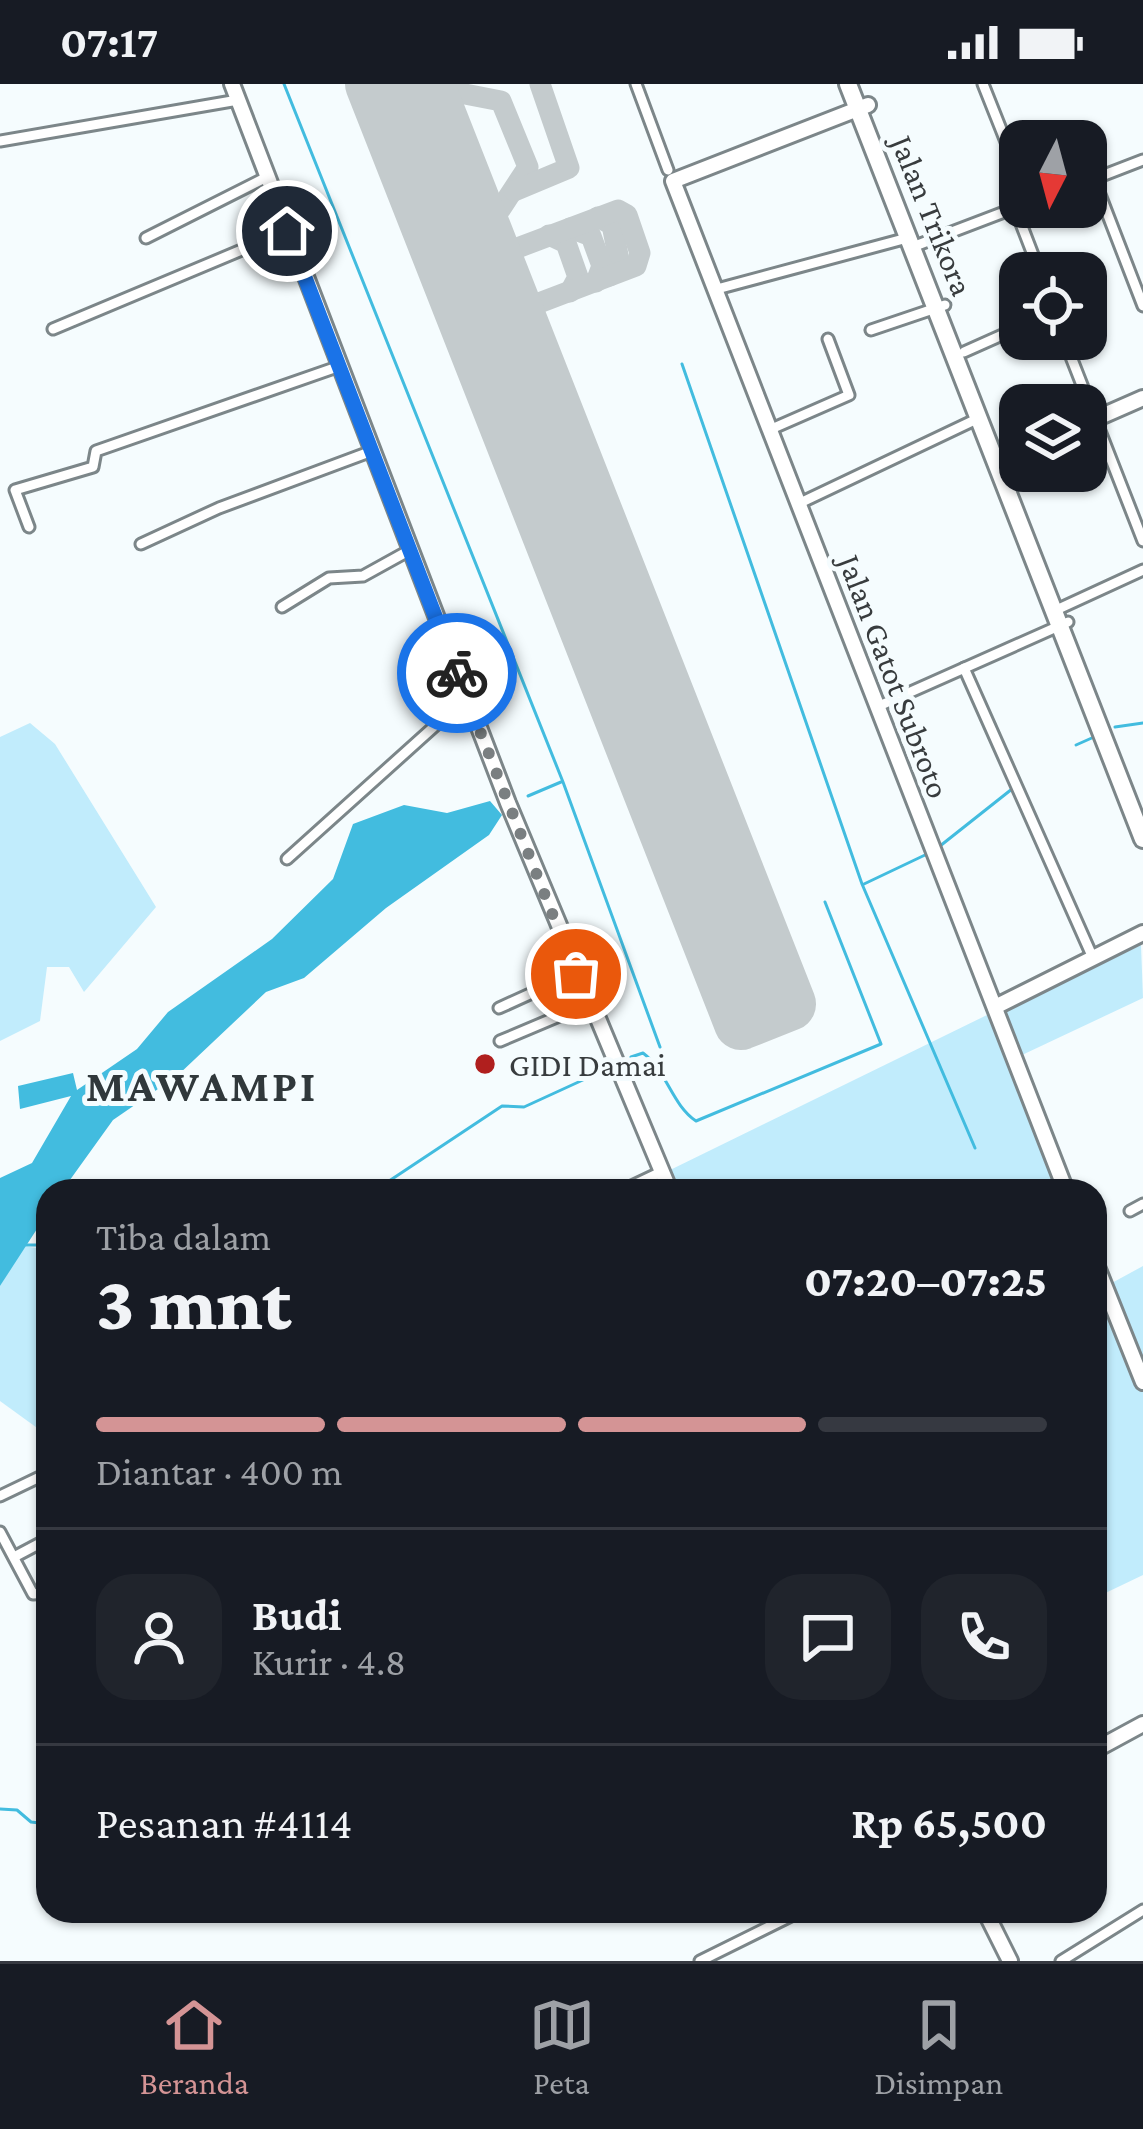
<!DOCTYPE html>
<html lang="id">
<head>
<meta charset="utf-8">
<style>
	body { margin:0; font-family:"Crimson Pro",serif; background:#20242c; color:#f1f3f6; height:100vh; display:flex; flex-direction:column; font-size:45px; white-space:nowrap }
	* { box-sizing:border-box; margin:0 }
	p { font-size:39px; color:#9ea1a6 }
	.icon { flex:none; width:66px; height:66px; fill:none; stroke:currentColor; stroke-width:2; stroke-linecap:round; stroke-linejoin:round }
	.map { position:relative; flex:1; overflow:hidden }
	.drawer { position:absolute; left:36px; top:1095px; width:1071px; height:744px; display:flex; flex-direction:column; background:#171b24; border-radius:36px; box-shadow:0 3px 9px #0004 }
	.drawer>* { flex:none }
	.needle { width:78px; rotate:186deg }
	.controls { position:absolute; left:999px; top:36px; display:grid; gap:24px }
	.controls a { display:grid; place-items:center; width:108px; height:108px; border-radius:24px; background:#171b24; box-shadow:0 3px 9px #0004; font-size:60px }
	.pin { position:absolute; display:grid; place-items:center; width:102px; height:102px; color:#fff; margin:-51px; border:6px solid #fff; border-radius:50%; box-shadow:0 3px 12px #0007 }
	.courier { position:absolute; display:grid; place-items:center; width:120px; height:120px; margin:-60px; border:9px solid #1a73e8; border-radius:50%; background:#fff; color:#222; box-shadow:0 3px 15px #0007 }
	.headline em { font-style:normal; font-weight:800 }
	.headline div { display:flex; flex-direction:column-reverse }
	.headline { display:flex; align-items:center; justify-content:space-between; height:204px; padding:0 60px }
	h1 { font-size:78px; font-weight:800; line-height:90px }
	.bar { display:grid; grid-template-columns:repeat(4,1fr); gap:18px 12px; align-content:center; height:144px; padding:0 60px }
	.bar i { height:15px; border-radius:9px; background:#363941 }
	.bar .on { background:#d49495 }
	.bar p { grid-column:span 4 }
	.line { display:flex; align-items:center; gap:30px; padding:0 60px; border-top:3px solid #363941 }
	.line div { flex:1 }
	.round { display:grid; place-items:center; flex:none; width:126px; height:126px; border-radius:36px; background:#20242c }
	.status { display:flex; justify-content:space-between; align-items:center; height:84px; padding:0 60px; background:#171b24; direction:ltr }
	.status svg { height:33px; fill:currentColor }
	.menu { display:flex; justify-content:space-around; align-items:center; height:168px; border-top:3px solid #363941; background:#171b24; font-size:33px; color:#9ea1a6 }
	.menu a { display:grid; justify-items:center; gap:6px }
	.menu .on { color:#d49495 }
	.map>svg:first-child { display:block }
</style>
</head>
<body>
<div class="status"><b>07:17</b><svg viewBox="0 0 49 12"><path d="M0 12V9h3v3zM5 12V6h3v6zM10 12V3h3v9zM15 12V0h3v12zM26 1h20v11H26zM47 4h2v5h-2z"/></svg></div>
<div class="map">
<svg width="1143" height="1877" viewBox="0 0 1143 1877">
	<rect width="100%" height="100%" fill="#f5fcfe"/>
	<g fill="#c1ecfc">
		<polygon points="30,639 55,660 156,823 84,908 69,883 47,883 40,937 0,957 0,653"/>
		<polygon points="1141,861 1143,914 1022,971 1005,927"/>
		<polygon points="987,931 1063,1107 674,1107 666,1088"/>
		<polygon points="24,1162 48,1166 48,1342 40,1346 0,1317 0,1202"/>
		<polygon points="1095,1178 1110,1200 1143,1182 1143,1491 1095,1514"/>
	</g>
	<polygon fill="#42bcdf" points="490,717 502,731 489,751 386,824 304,894 266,908 177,992 113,1036 62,1107 48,1107 48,1128 0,1202 0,1094 32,1079 71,1012 20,1025 18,1002 73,989 77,1006 137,965 168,928 272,855 333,795 353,740 404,721 447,729"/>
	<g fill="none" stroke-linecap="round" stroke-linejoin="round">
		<g stroke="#42bcdf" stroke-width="3">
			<polyline points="284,0 563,698 660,963"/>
			<polyline points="682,280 862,800 975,1064"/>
			<polyline points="1115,643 1143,639"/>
			<polyline points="1076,661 1094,653"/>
			<polyline points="528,712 561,698"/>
			<polyline points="940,762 1012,705"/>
			<polyline points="864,800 925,771"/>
			<path d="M 631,973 L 643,969 C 667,987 672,1021 696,1037 L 881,960 L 825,818"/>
			<polyline points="374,1107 502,1022 524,1023 609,984"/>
			<polyline points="26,1161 48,1161"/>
			<polyline points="0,1725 17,1726 31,1738 48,1740"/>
		</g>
		<g stroke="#c4cbcd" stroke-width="21">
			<polyline points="413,0 501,17 528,83 469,173"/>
			<polyline points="416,37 413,8 434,4"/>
			<polyline points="514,107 569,84 540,0"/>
			<polyline points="451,128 468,142 491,137"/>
			<polyline points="598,133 612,141 620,181 610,192"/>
			<polyline points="570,144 591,152 602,182 596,198"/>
			<polyline points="549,151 566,159 578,193 570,208"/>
			<polyline points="472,181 618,126 627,131 640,169 636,182 494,236"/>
		</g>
		<polyline stroke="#c4cbcd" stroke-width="54" points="372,0 741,939 789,920 427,0"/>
		<defs>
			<g id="street">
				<polyline points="636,0 668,86"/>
				<polyline points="983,0 1020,93"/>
				<polyline points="0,57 238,16"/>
				<polyline points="1094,95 1143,222"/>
				<polyline points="1086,98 1143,76"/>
				<polyline points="1015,124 1040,189"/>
				<polyline points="146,154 267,93"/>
				<polyline points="915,162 1020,122"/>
				<polyline points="717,205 911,153"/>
				<polyline points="53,245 287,147"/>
				<polyline points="871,246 945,221"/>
				<polyline points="1064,255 1143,457"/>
				<polyline points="964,268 1020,243"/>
				<polyline points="769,346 849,311 828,255"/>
				<polyline points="800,419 981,333"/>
				<polyline points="29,443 15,406 93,383 96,367 340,282"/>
				<polyline points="141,460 219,424 372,367"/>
				<polyline points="282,523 329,494 363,492 410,466"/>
				<polyline points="1054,527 1143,486"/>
				<polyline points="964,584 1093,874"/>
				<polyline points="879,622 1068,538"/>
				<polyline points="287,775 467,613"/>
				<polyline points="499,924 576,889"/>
				<polyline points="500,957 590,919"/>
				<polyline points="621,1107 661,1088"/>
				<polyline points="1130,1127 1143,1120"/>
				<polyline points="0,1412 48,1389"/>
				<polyline points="0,1448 33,1510 48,1509"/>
				<polyline points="14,1473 48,1455"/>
				<polyline points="700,1877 801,1827"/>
				<polyline points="1061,1877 1143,1826"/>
			</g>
			<g id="secondary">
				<polyline points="232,0 508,719 670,1107"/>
				<polyline points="868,21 673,97 1066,1107"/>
				<polyline points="1086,339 1143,314"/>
				<polyline points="998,378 1020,368"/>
				<polyline points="995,923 1143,849"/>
				<polyline points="1095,1178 1143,1298"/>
				<polyline points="1095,1666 1143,1640"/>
				<polyline points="985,1827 1010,1877"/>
			</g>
			<polyline id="highway" points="848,0 1143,755"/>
		</defs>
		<use href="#street" stroke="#7c8689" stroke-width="15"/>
		<use href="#secondary" stroke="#7c8689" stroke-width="20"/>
		<use href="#highway" stroke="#7c8689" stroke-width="22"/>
		<use href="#street" stroke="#fff" stroke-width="9"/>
		<use href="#secondary" stroke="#fff" stroke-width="14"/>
		<use href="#highway" stroke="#fff" stroke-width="16"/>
	</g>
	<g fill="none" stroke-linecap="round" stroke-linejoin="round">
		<polyline stroke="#7a7f81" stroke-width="12" stroke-dasharray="0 21.6" points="457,589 576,890"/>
		<polyline stroke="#1a73e8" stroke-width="15" points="287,147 457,589"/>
	</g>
	<circle fill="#b01f1e" stroke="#f5fcfe" stroke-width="4.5" cx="485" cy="980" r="12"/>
	<g text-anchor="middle" stroke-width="10" stroke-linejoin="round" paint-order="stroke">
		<g font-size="33" fill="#383c3e" stroke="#f5fcfe">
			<text transform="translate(933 131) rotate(68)" y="12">Jalan Trikora</text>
			<text transform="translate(895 592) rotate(69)" y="12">Jalan Gatot Subroto</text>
		</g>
		<g font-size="33" fill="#383c3e" stroke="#f5fcfe" text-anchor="start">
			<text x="509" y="992">GIDI Damai</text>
		</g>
		<g font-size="45" font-weight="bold" letter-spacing="3" fill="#30383b" stroke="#f5fcfe">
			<text x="202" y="1017">MAWAMPI</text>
		</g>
	</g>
</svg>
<div class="controls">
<a><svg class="needle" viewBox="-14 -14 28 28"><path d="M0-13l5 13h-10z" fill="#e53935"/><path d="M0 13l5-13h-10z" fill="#9ea1a6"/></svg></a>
<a><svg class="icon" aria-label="locate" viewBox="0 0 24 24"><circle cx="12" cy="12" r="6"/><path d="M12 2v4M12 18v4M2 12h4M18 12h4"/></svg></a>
<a><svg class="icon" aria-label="layers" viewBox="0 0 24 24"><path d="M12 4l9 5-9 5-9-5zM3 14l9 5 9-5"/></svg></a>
</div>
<div class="pin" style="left:576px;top:890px;background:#ea580c"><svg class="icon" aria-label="bag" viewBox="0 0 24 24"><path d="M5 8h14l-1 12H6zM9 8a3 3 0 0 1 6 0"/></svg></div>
<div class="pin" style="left:287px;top:147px;background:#1f2937"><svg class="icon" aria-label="home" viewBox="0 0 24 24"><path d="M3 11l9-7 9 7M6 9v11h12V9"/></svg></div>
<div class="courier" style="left:457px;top:589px"><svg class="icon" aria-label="bike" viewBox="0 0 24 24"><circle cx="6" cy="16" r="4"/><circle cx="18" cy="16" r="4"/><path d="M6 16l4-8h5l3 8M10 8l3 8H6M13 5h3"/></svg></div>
<section class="drawer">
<div class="headline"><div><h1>3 mnt</h1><p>Tiba dalam</p></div><em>07:20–07:25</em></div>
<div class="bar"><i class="on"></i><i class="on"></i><i class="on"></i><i></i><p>Diantar · 400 m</p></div>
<div class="line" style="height:216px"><a class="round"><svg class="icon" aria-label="person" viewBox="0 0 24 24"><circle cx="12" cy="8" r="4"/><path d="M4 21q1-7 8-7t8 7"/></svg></a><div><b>Budi</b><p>Kurir · 4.8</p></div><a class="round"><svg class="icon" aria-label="chat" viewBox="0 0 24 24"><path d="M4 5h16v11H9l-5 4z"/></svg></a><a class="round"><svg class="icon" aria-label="phone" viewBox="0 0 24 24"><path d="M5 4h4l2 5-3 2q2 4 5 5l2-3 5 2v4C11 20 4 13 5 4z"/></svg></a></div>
<div class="line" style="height:156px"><div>Pesanan #4114</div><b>Rp 65,500</b></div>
</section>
</div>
<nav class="menu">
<a class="on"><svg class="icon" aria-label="home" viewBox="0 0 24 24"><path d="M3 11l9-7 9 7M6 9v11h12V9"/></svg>Beranda</a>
<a><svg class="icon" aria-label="map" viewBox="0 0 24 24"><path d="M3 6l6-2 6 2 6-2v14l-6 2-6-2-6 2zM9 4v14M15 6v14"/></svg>Peta</a>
<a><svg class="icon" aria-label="saved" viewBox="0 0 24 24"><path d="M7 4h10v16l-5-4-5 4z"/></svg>Disimpan</a>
</nav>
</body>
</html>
